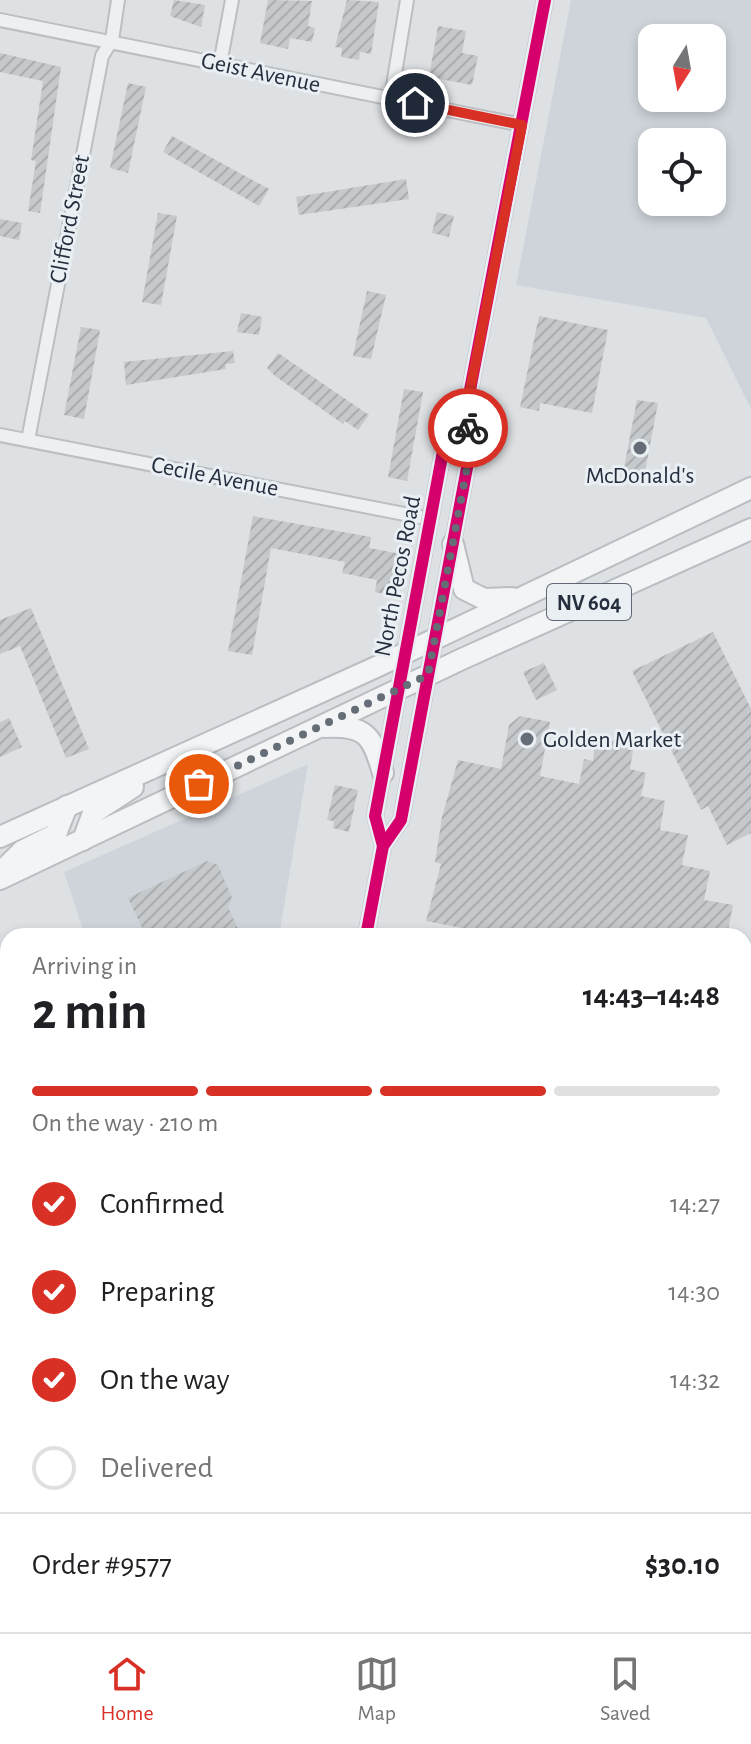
<!DOCTYPE html>
<html lang="en">
<head>
<meta charset="utf-8">
<style>
	body { margin:0; font-family:"Alegreya Sans",sans-serif; background:#f6f6f6; color:#202124; height:100vh; display:flex; flex-direction:column; font-size:30px; white-space:nowrap }
	* { box-sizing:border-box; margin:0 }
	p { font-size:26px; color:#757577 }
	.icon { flex:none; width:44px; height:44px; fill:none; stroke:currentColor; stroke-width:2; stroke-linecap:round; stroke-linejoin:round }
	.map { position:relative; flex:1; overflow:hidden }
	.panel { position:absolute; left:0px; top:928px; width:752px; height:704px; display:flex; flex-direction:column; background:#fff; border-radius:24px 24px 0 0; box-shadow:0 4px 12px #0003 }
	.panel>* { flex:none }
	.needle { width:52px; rotate:191deg }
	.tools { position:absolute; left:638px; top:24px; display:grid; gap:16px }
	.tools a { display:grid; place-items:center; width:88px; height:88px; border-radius:16px; background:#fff; box-shadow:0 4px 12px #0003; font-size:40px }
	.pin { position:absolute; display:grid; place-items:center; width:68px; height:68px; color:#fff; margin:-34px; border:4px solid #fff; border-radius:50%; box-shadow:0 2px 8px #0007 }
	.courier { position:absolute; display:grid; place-items:center; width:80px; height:80px; margin:-40px; border:6px solid #d93025; border-radius:50%; background:#fff; color:#222; box-shadow:0 2px 10px #0007 }
	.headline em { font-style:normal; font-weight:600 }
	.headline div { display:flex; flex-direction:column-reverse }
	.headline { display:flex; align-items:center; justify-content:space-between; height:136px; padding:0 32px }
	h1 { font-size:52px; font-weight:600; line-height:60px }
	.bar { display:grid; grid-template-columns:repeat(4,1fr); gap:12px 8px; align-content:center; height:96px; padding:0 32px }
	.bar i { height:10px; border-radius:6px; background:#e0e0e0 }
	.bar .active { background:#d93025 }
	.bar p { grid-column:span 4 }
	.line { display:flex; align-items:center; gap:20px; padding:0 32px; border-top:2px solid #e0e0e0 }
	.line div { flex:1 }
	ol { padding:0 32px; list-style:none }
	li { display:flex; align-items:center; gap:24px; height:88px }
	li p { margin-inline-start:auto }
	li .icon { padding:8px; border-radius:50%; background:#d93025; color:#fff; stroke-width:4 }
	li:last-child { color:#757577 }
	li i { width:44px; height:44px; border:4px solid #e0e0e0; border-radius:50% }
	.dock { display:flex; justify-content:space-around; align-items:center; height:112px; border-top:2px solid #e0e0e0; background:#fff; font-size:22px; color:#757577 }
	.dock a { display:grid; justify-items:center; gap:4px }
	.dock .active { color:#d93025 }
	.map>svg:first-child { display:block }
</style>
</head>
<body>
<div class="map">
<svg width="751" height="1632" viewBox="0 0 751 1632">
	<defs>
		<pattern id="park-dots" width="8" height="8" patternUnits="userSpaceOnUse" patternTransform="scale(2)"><rect width="8" height="8" fill="#ced8ce"/><path d="M2 2h.1M6 6h.1" fill="none" stroke="#b1bab2" stroke-width="1.8" stroke-linecap="round"/></pattern>
		<pattern id="building-hatch" width="6" height="6" patternUnits="userSpaceOnUse" patternTransform="scale(2)"><rect width="6" height="6" fill="#c6c9cc"/><path d="M-1 1l2-2M0 6l6-6M5 7l2-2" fill="none" stroke="#aaadb0"/></pattern>
	</defs>
	<rect width="100%" height="100%" fill="#dee1e4"/>
	<g fill="#cfd4db" fill-rule="evenodd">
		<path d="M 571,0 L 751,0 L 751,409 L 706,318 L 516,285 ZM 652,38 L 712,38 L 712,98 L 652,98 ZM 652,142 L 712,142 L 712,202 L 652,202 Z"/>
		<polygon points="308,764 279,936 85,936 64,872"/>
	</g>
	<polygon fill="url(#park-dots)" points="744,1444 751,1445 751,1632 266,1632 267,1624 744,1624"/>
	<g fill="url(#building-hatch)">
		<polygon points="174,0 205,5 201,27 170,16"/>
		<polygon points="268,0 312,1 308,26 315,28 312,42 290,38 288,49 260,43"/>
		<polygon points="347,0 379,2 371,54 360,52 359,60 341,57 342,48 335,47"/>
		<polygon points="438,26 466,31 462,53 478,56 472,85 429,77"/>
		<polygon points="0,53 61,67 40,213 28,211 36,161 31,160 43,81 0,72"/>
		<polygon points="128,83 146,87 128,173 110,168"/>
		<polygon points="172,136 269,189 259,206 163,152"/>
		<polygon points="406,179 409,199 299,215 296,197"/>
		<polygon points="437,212 454,216 449,237 432,233"/>
		<polygon points="158,213 177,216 161,305 142,302"/>
		<polygon points="0,219 22,223 19,240 0,236"/>
		<polygon points="367,291 386,295 371,359 353,356"/>
		<polygon points="241,313 262,317 259,335 237,332"/>
		<polygon points="539,316 608,330 592,413 540,403 539,411 520,407"/>
		<polygon points="81,327 100,330 84,419 64,415"/>
		<polygon points="233,351 235,363 225,364 226,369 126,385 124,362"/>
		<polygon points="278,353 369,415 358,430 345,421 343,424 275,376 267,368"/>
		<polygon points="404,389 423,392 407,481 388,477"/>
		<polygon points="637,400 658,403 643,482 622,478"/>
		<polygon points="253,516 371,537 369,548 401,554 393,596 375,592 377,580 342,573 345,562 271,548 252,655 228,651"/>
		<polygon points="31,608 89,749 66,758 20,646 0,654 0,620"/>
		<polygon points="713,632 751,709 751,833 727,845 708,806 701,810 632,671"/>
		<polygon points="544,663 557,690 536,700 523,672"/>
		<polygon points="520,716 550,722 540,776 579,784 584,759 593,761 596,737 634,744 630,769 646,773 641,796 665,801 660,830 688,835 682,865 710,871 704,900 733,905 727,936 655,936 626,931 625,936 503,936 426,921 441,864 435,862 442,817 458,760 501,769 509,725"/>
		<polygon points="9,718 22,747 0,757 0,722"/>
		<polygon points="335,785 358,790 349,832 333,828 334,821 327,820"/>
		<polygon points="207,861 218,865 232,898 228,907 239,931 228,936 146,936 128,898"/>
	</g>
	<g fill="none" stroke-linecap="round" stroke-linejoin="round">
		<defs>
			<g id="minor">
				<polyline points="0,20 522,125"/>
				<polyline points="220,64 232,0"/>
				<polyline points="391,98 407,0"/>
				<polyline points="0,435 430,519"/>
				<polyline points="28,440 102,56 112,40 118,0"/>
				<polyline points="0,1481 8,1482"/>
				<polyline points="20,1632 21,1624"/>
			</g>
			<g id="primary">
				<polyline points="453,544 464,589 484,599 512,598"/>
				<path d="M 325,727 C 366,725 372,735 383,773"/>
				<polyline points="0,837 374,668 751,488"/>
				<polyline points="83,840 93,813 133,787"/>
				<polyline points="0,873 22,851 56,834 67,806"/>
				<polyline points="0,879 462,659 751,529"/>
				<polyline points="0,1269 8,1270"/>
				<polyline points="744,1406 751,1407"/>
			</g>
		</defs>
		<use href="#minor" stroke="#bcbfc2" stroke-width="16"/>
		<use href="#primary" stroke="#babec2" stroke-width="24"/>
		<use href="#minor" stroke="#edeff1" stroke-width="12"/>
		<g stroke="#bcbfc4" stroke-width="18">
			<polyline points="383,846 375,816 446,435 465,416"/>
			<polyline points="366,936 383,846 401,820 472,441 465,416 545,0"/>
			<polyline points="234,1632 236,1624"/>
		</g>
		<use href="#primary" stroke="#f2f4f5" stroke-width="20"/>
		<defs>
			<g id="cycleway">
				<polyline points="383,846 375,816 446,435 465,416"/>
				<polyline points="366,936 383,846 401,820 472,441 465,416 545,0"/>
			</g>
		</defs>
		<use href="#cycleway" stroke="#eaeff4" stroke-width="17"/>
		<use href="#cycleway" stroke="#d6006c" stroke-width="12"/>
	</g>
	<g fill="none" stroke-linecap="round" stroke-linejoin="round">
		<polyline stroke="#656d77" stroke-width="8" stroke-dasharray="0 14.4" points="199,784 428,675 472,441 468,428"/>
		<polyline stroke="#d93025" stroke-width="10" points="415,103 522,125 465,416 468,428"/>
	</g>
	<g fill="#656d77" stroke="#eaeff4" stroke-width="3">
		<circle cx="640" cy="448" r="8"/>
		<circle cx="527" cy="739" r="8"/>
	</g>
	<g text-anchor="middle" stroke-width="6" stroke-linejoin="round" paint-order="stroke">
		<rect fill="#eaeff4" stroke="#5f6874" stroke-width="2" x="547" y="584" width="84" height="36" rx="6"/>
		<g font-size="22" font-weight="bold" fill="#242e3d">
			<text x="589" y="610">NV 604</text>
		</g>
		<g font-size="24" fill="#242e3d" stroke="#eaeff4">
			<text transform="translate(261 72) rotate(12)" y="8">Geist Avenue</text>
			<text transform="translate(69 219) rotate(-79)" y="8">Clifford Street</text>
			<text transform="translate(215 476) rotate(11)" y="8">Cecile Avenue</text>
			<text transform="translate(397 576) rotate(-79)" y="8">North Pecos Road</text>
		</g>
		<g font-size="24" fill="#242e3d" stroke="#eaeff4">
			<text x="640" y="483">McDonald's</text>
			<text x="543" y="747" text-anchor="start">Golden Market</text>
		</g>
	</g>
</svg>
<div class="tools">
<a><svg class="needle" viewBox="-14 -14 28 28"><path d="M0-13l5 13h-10z" fill="#e53935"/><path d="M0 13l5-13h-10z" fill="#757577"/></svg></a>
<a><svg class="icon" aria-label="locate" viewBox="0 0 24 24"><circle cx="12" cy="12" r="6"/><path d="M12 2v4M12 18v4M2 12h4M18 12h4"/></svg></a>
</div>
<div class="pin" style="left:199px;top:784px;background:#ea580c"><svg class="icon" aria-label="bag" viewBox="0 0 24 24"><path d="M5 8h14l-1 12H6zM9 8a3 3 0 0 1 6 0"/></svg></div>
<div class="pin" style="left:415px;top:103px;background:#1f2937"><svg class="icon" aria-label="home" viewBox="0 0 24 24"><path d="M3 11l9-7 9 7M6 9v11h12V9"/></svg></div>
<div class="courier" style="left:468px;top:428px"><svg class="icon" aria-label="bike" viewBox="0 0 24 24"><circle cx="6" cy="16" r="4"/><circle cx="18" cy="16" r="4"/><path d="M6 16l4-8h5l3 8M10 8l3 8H6M13 5h3"/></svg></div>
<section class="panel">
<div class="headline"><div><h1>2 min</h1><p>Arriving in</p></div><em>14:43–14:48</em></div>
<div class="bar"><i class="active"></i><i class="active"></i><i class="active"></i><i></i><p>On the way · 210 m</p></div>
<ol>
<li><svg class="icon" aria-label="check" viewBox="0 0 24 24"><path d="M5 12l5 5 9-10"/></svg>Confirmed<p>14:27</p></li>
<li><svg class="icon" aria-label="check" viewBox="0 0 24 24"><path d="M5 12l5 5 9-10"/></svg>Preparing<p>14:30</p></li>
<li><svg class="icon" aria-label="check" viewBox="0 0 24 24"><path d="M5 12l5 5 9-10"/></svg>On the way<p>14:32</p></li>
<li><i></i>Delivered</li>
</ol>
<div class="line" style="height:104px"><div>Order #9577</div><b>$30.10</b></div>
</section>
</div>
<nav class="dock">
<a class="active"><svg class="icon" aria-label="home" viewBox="0 0 24 24"><path d="M3 11l9-7 9 7M6 9v11h12V9"/></svg>Home</a>
<a><svg class="icon" aria-label="map" viewBox="0 0 24 24"><path d="M3 6l6-2 6 2 6-2v14l-6 2-6-2-6 2zM9 4v14M15 6v14"/></svg>Map</a>
<a><svg class="icon" aria-label="saved" viewBox="0 0 24 24"><path d="M7 4h10v16l-5-4-5 4z"/></svg>Saved</a>
</nav>
</body>
</html>
